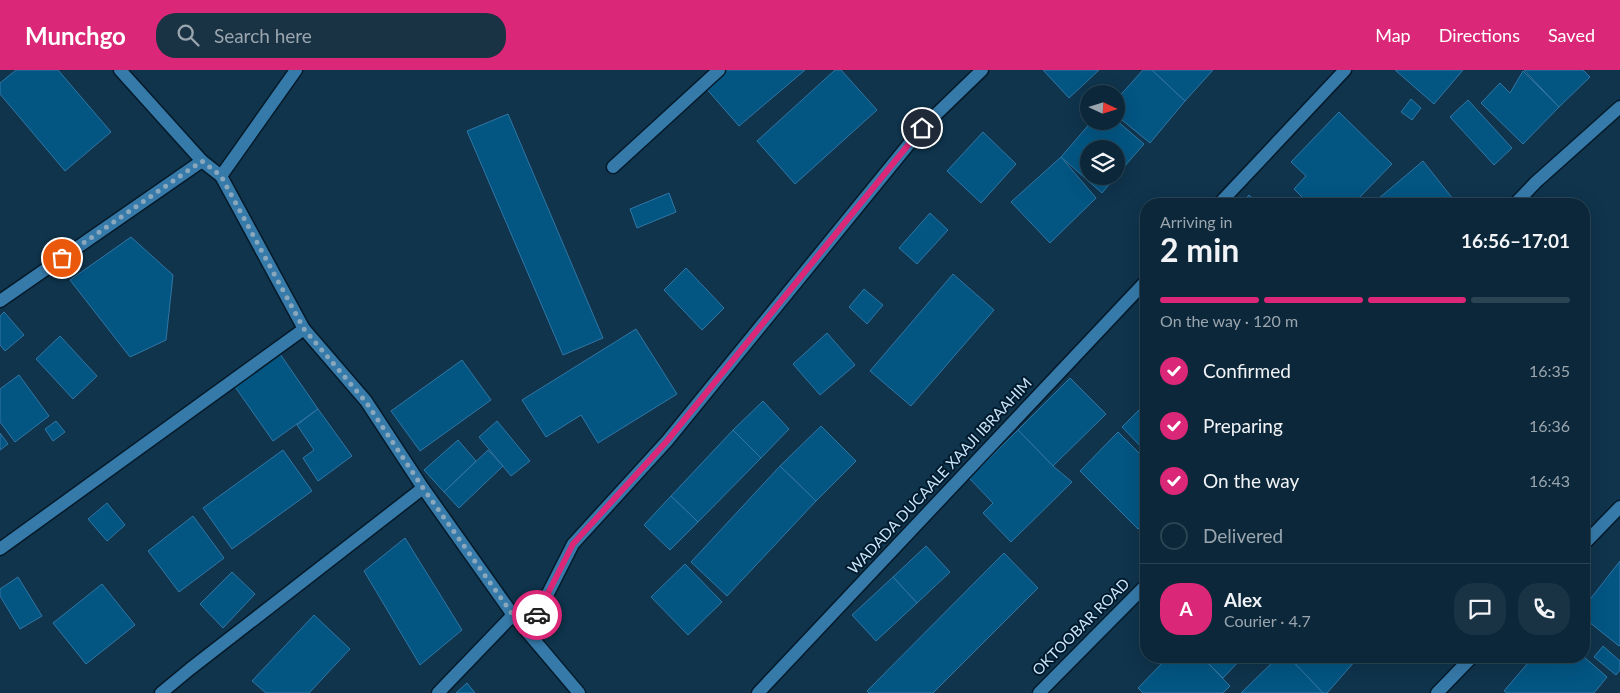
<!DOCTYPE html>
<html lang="en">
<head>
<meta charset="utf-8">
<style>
	body { margin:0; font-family:Lato,sans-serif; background:#193344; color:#f1f3f6; height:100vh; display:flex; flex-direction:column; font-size:19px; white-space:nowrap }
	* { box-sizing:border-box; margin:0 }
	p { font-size:16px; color:#9aa5ae }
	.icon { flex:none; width:28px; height:28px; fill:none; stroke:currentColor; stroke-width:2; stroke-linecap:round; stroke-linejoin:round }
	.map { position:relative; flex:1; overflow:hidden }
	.drawer { position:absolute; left:1140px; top:128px; width:450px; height:465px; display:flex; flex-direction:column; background:#0b2739; border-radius:20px; box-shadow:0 5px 20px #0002,0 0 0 1px #2b4453 }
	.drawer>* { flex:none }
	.needle { width:32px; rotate:94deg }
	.buttons { position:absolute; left:1080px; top:15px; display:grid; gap:10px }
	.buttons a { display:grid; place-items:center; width:45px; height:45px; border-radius:50%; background:#0b2739; box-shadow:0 5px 20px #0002,0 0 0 1px #2b4453; font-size:25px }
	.pin { position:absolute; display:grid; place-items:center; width:42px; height:42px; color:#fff; margin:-21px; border:2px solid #fff; border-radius:50%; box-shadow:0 1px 5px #0007 }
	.courier { position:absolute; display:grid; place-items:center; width:50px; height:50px; margin:-25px; border:4px solid #db2777; border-radius:50%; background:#fff; color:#222; box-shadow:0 1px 6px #0007 }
	.summary em { font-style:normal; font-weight:700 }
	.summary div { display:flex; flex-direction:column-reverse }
	.summary { display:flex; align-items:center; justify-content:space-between; height:85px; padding:0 20px }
	h1 { font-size:32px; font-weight:700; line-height:38px }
	.bar { display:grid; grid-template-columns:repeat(4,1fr); gap:8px 5px; align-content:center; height:60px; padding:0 20px }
	.bar i { height:6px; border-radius:4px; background:#2b4453 }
	.bar .on { background:#db2777 }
	.bar p { grid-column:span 4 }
	.line { display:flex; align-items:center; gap:12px; padding:0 20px; border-top:1px solid #2b4453 }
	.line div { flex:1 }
	.round { display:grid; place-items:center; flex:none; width:52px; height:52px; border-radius:20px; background:#193344 }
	ol { padding:0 20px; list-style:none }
	li { display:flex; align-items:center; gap:15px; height:55px }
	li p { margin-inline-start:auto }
	li .icon { padding:5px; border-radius:50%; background:#db2777; color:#fff; stroke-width:4 }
	li:last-child { color:#9aa5ae }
	li i { width:28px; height:28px; border:2px solid #2b4453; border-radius:50% }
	header { display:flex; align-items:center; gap:30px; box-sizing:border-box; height:70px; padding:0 25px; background:#db2777; color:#fff }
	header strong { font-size:24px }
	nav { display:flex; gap:28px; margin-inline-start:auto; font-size:18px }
	.search { width:350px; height:45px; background:#193344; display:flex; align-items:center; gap:12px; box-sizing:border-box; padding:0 18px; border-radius:20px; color:#9aa5ae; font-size:19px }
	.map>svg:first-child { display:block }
</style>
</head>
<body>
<header>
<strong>Munchgo</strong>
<div class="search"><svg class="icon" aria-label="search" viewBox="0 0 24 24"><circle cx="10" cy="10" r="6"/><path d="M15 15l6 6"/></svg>Search here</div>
<nav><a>Map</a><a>Directions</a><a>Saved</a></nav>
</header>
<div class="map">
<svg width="1620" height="623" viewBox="0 0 1620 623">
	<rect width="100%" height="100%" fill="#0f344c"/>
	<g fill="#035582" stroke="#3276a5">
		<polygon points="16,0 58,0 111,62 65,101 0,24 0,13"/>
		<polygon points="723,0 805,0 739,56 704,16"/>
		<polygon points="835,0 841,0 877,40 795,114 757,71"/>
		<polygon points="1043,0 1099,0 1069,28"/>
		<polygon points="1143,0 1152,0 1185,31 1150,73 1116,45 1116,30"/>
		<polygon points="1152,0 1213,0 1185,31"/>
		<polygon points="1395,0 1463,0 1434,34"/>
		<polygon points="1524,0 1583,0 1590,7 1559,37"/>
		<polygon points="1523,1 1559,37 1523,74 1481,33 1500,13 1510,23"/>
		<polygon points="1411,29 1421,38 1412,50 1401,42"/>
		<polygon points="1468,30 1512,78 1494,95 1450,47"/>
		<polygon points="1339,42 1392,94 1353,134 1309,134 1294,119 1306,106 1291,92"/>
		<polygon points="508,44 603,268 563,285 467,61"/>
		<polygon points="1116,50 1144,74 1116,106 1116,79 1089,79 1089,106 1116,106 1102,123 1061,87 1092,51 1116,51"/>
		<polygon points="983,62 1016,94 981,133 947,101"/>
		<polygon points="1061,87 1096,128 1050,173 1011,132"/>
		<polygon points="1423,91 1457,134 1382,134 1378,129"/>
		<polygon points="669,123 676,142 637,158 630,139"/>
		<polygon points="1249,125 1259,134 1241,134"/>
		<polygon points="1378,129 1382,134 1372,134"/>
		<polygon points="930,143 948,160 917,194 899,178"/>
		<polygon points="131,167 173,205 166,270 130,287 70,210"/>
		<polygon points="686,198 724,238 702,260 664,220"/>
		<polygon points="953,204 994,240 911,336 870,301"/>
		<polygon points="864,219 883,235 867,254 849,237"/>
		<polygon points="4,242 24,265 5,281 0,275 0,246"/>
		<polygon points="636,259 677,324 598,373 581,345 546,367 522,330"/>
		<polygon points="827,263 855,295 820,325 793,294"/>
		<polygon points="60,266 97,306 73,329 36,289"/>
		<polygon points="278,281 318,339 273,371 233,314"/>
		<polygon points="462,290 491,330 420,381 391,341"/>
		<polygon points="19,305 49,346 15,372 0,352 0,319"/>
		<polygon points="1070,308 1106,344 1053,396 1018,360"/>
		<polygon points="763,331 789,359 761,388 733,360"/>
		<polygon points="1146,333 1146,382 1122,357"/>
		<polygon points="318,339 352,386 318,411 303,388 314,380 297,355"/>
		<polygon points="56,351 65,362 53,371 45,359"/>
		<polygon points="497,351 530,391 511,406 479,367"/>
		<polygon points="821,356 856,391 816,431 780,396"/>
		<polygon points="733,360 761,388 698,452 671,426"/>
		<polygon points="1018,360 1053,396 1072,412 1011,472 983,443 993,433 969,408"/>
		<polygon points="1118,362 1146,390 1146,414 1143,417 1146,420 1146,450 1138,459 1080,401"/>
		<polygon points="0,363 8,374 0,380"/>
		<polygon points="458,370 476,391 444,422 424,400"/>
		<polygon points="283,380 312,421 232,479 203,438"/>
		<polygon points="488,380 503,396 459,438 444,422"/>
		<polygon points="780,396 816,431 727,526 691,492"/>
		<polygon points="671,426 698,452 670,480 644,455"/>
		<polygon points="107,433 125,455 107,471 88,449"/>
		<polygon points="193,446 224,488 179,522 148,481"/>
		<polygon points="405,468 462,560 420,595 364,501"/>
		<polygon points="926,476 950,502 917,533 893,507"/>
		<polygon points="1004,483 1038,518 933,623 869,623 867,621"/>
		<polygon points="1620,491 1620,575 1619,576 1584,548 1584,537"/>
		<polygon points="685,494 722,532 688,565 651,527"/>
		<polygon points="232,502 255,524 223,558 200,534"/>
		<polygon points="18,507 42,546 20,559 0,526 0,519"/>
		<polygon points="893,507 917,533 876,571 852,545"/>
		<polygon points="102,514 135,555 86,594 53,553"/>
		<polygon points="314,545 350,579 309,623 266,623 252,611"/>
		<polygon points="1603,576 1620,591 1620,600 1616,605 1594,587"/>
		<polygon points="1169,586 1201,586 1230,616 1223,623 1143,623 1138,618"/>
		<polygon points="1201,586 1244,586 1223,608"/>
		<polygon points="1279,586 1288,586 1323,623 1241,623"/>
		<polygon points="1288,586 1352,586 1356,590 1327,623 1323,623"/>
		<polygon points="1534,586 1583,586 1607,607 1594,623 1507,623 1504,621"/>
		<polygon points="467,613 475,623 456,623"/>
	</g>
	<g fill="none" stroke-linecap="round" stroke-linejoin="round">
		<defs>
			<g id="minor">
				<polyline points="120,0 202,91 221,106 304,259 366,331 423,418 513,545 579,623"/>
				<polyline points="613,97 719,0"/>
				<polyline points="221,106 296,0"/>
				<polyline points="1219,134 1345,0"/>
				<polyline points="1515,134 1536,112 1620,37"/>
				<polyline points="0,231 202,91"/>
				<polyline points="1584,474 1620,437"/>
				<polyline points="0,479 304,259"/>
				<polyline points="528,563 573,474 667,371 922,58 982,0"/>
				<polyline points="161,623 190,599 423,418"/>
				<polyline points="438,623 513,545"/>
				<polyline points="758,623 1146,211"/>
				<polyline points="1039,623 1146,515"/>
				<polyline points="1437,623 1473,586"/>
			</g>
		</defs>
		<use href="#minor" stroke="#051a29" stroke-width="15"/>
		<use href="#minor" stroke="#367aaa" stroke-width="12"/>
	</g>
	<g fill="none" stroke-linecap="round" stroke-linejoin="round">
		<polyline stroke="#89a7bd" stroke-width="5" stroke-dasharray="0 9" points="62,188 202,91 221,106 304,259 366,332 423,418 513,545 528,563 537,545"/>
		<polyline stroke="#db2777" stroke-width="6" points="537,545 573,474 667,371 922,58"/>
	</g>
	<g text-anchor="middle" stroke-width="4" stroke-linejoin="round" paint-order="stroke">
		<g font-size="15" fill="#cbe5fa" stroke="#001a2d">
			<text transform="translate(940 406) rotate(-47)" y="5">WADADA DUCAALE XAAJI IBRAAHIM</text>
			<text transform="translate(1081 557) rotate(-45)" y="5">OKTOOBAR ROAD</text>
		</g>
	</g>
</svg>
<div class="buttons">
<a><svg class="needle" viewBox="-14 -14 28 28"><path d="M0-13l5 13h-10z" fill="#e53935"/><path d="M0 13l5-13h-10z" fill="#9aa5ae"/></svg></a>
<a><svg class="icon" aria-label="layers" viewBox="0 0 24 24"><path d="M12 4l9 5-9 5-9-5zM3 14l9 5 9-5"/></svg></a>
</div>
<div class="pin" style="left:62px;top:188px;background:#ea580c"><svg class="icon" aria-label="bag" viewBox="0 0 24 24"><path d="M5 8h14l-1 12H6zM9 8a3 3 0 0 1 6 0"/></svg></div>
<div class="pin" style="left:922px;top:58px;background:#1f2937"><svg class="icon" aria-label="home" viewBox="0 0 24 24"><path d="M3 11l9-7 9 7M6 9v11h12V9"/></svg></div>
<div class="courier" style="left:537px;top:545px"><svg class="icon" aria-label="car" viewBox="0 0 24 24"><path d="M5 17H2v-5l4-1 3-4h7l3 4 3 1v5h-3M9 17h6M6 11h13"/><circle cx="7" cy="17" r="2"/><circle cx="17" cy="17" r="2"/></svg></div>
<section class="drawer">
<div class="summary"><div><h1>2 min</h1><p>Arriving in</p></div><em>16:56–17:01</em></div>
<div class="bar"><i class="on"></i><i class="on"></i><i class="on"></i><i></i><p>On the way · 120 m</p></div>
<ol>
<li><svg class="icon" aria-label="check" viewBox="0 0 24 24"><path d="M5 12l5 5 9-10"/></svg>Confirmed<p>16:35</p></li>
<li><svg class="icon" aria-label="check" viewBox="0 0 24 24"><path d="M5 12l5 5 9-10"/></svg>Preparing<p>16:36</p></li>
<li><svg class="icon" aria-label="check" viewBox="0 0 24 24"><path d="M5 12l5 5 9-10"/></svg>On the way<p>16:43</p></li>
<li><i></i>Delivered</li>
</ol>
<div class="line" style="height:90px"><b class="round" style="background:#db2777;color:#fff">A</b><div><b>Alex</b><p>Courier · 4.7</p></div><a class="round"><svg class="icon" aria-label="chat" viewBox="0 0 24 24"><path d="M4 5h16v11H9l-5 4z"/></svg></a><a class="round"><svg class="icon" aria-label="phone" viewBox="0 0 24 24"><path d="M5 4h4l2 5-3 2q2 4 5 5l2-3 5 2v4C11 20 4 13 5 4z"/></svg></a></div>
</section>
</div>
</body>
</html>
